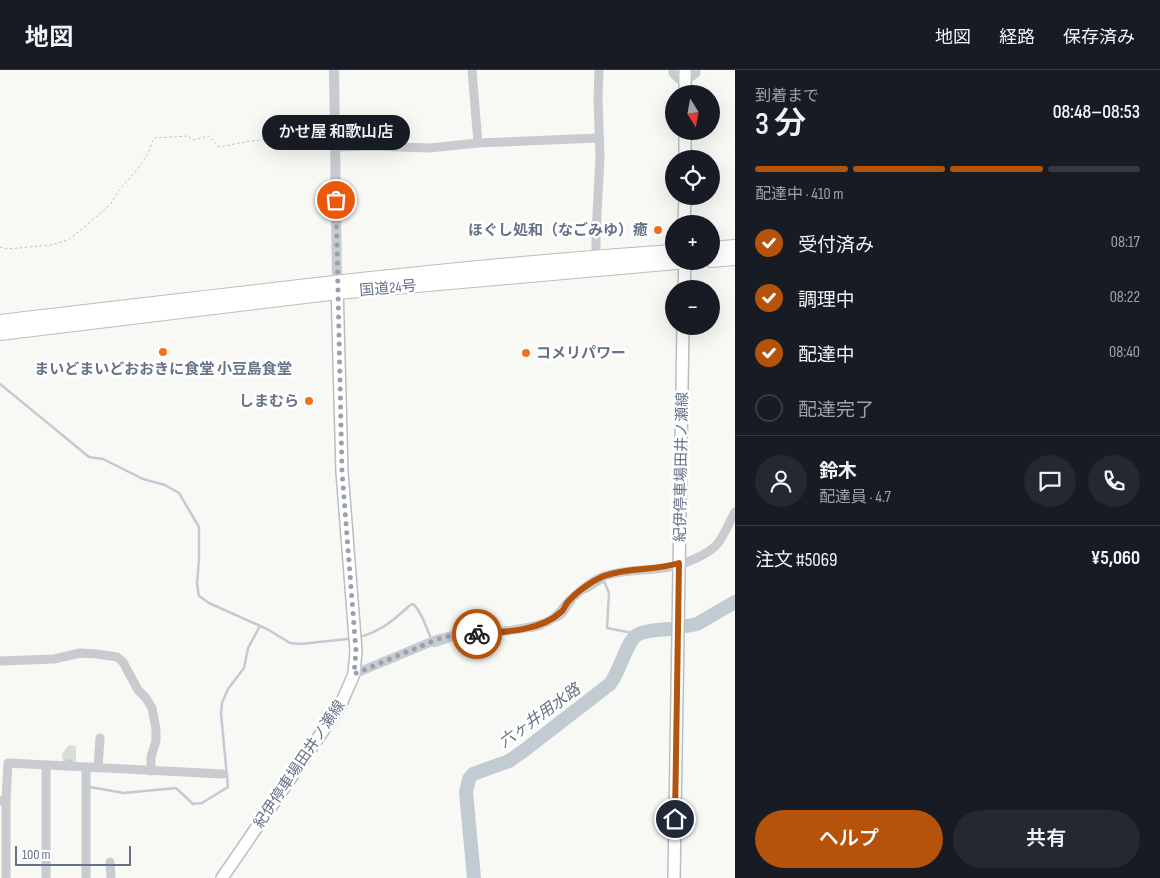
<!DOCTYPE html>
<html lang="ja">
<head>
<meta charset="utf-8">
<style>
	body { margin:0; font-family:"Sofia Sans Condensed","Noto Sans JP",sans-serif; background:#242831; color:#f1f3f6; height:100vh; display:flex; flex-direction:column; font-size:19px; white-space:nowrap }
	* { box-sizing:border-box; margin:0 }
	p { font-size:16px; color:#9ea1a6 }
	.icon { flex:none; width:28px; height:28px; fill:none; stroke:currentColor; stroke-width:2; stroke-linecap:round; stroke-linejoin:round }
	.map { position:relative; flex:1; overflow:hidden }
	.details { display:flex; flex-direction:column; background:#171b24; width:425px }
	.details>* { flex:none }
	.needle { width:32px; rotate:169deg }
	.buttons { position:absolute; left:665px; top:15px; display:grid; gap:10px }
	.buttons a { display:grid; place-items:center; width:55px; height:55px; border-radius:50%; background:#171b24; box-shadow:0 5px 20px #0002; font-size:25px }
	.scale { position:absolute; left:15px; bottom:12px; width:116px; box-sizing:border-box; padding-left:5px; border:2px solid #657288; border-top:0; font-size:14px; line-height:18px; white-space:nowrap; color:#657288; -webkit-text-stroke:4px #fff; paint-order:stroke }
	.pin { position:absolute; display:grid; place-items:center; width:42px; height:42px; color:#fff; margin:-21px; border:2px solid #fff; border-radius:50%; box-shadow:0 1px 5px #0007 }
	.courier { position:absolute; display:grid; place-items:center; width:50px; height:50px; margin:-25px; border:4px solid #b45309; border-radius:50%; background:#fff; color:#222; box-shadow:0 1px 6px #0007 }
	.bubble { position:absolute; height:35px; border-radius:18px; background:#171b24; box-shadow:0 5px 20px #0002; font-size:16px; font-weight:600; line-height:35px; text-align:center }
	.overview em { font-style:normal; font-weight:600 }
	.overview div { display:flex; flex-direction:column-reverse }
	.overview { display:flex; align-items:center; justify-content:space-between; height:85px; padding:0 20px }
	h1 { font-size:32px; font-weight:600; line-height:38px }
	.bar { display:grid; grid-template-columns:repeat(4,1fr); gap:8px 5px; align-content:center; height:60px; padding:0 20px }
	.bar i { height:6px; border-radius:4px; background:#363941 }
	.bar .selected { background:#b45309 }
	.bar p { grid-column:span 4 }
	.line { display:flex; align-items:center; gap:12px; padding:0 20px; border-top:1px solid #363941 }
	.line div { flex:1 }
	.round { display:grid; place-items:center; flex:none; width:52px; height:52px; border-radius:26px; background:#242831 }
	ol { padding:0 20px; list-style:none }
	li { display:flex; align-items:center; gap:15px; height:55px }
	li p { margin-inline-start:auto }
	li .icon { padding:5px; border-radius:50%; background:#b45309; color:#fff; stroke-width:4 }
	li:last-child { color:#9ea1a6 }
	li i { width:28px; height:28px; border:2px solid #363941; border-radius:50% }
	.primary-button { display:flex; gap:10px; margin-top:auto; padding:10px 20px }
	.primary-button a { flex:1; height:58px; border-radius:30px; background:#b45309; color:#fff; font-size:20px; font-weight:600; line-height:58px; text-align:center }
	.primary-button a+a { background:#242831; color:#f1f3f6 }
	header { display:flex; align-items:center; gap:30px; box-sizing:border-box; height:70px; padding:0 25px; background:#171b24; border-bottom:1px solid #363941 }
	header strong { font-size:24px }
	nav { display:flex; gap:28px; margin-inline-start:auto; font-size:18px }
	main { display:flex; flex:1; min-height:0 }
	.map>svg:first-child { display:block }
</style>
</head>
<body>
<header>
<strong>地図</strong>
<nav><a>地図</a><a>経路</a><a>保存済み</a></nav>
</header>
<main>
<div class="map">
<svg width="735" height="808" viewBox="0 0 735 808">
	<defs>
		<pattern id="park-crowns" width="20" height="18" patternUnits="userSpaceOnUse" patternTransform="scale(1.25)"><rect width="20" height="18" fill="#d8e0d6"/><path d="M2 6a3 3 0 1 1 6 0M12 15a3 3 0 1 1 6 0" fill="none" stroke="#b3bab3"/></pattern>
	</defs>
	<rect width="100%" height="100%" fill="#f8f8f5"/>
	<polygon fill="url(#park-crowns)" points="69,675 76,676 76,694 63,693 62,684"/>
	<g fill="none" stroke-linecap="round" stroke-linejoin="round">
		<g stroke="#c2cbd1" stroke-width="2.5">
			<polyline points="0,314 89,387 103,389 143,409 165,415 179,423 199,457 199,489 197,514 199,526 209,533 267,559 290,573 301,574 347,569"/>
			<polyline points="586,522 604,511 609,523 607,558 638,564"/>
			<polyline points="556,551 563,547 574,532"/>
			<polyline points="531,561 542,558"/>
			<path d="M 360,567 C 381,561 394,550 409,536 L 413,534 C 422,541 429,565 434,576 L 453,570"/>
			<polyline points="90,717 124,723 176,718 193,734 202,733 228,717 221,643 222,633 228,619 244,598 248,578 260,556"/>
		</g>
		<g stroke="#c2cbd1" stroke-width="14">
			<polyline points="687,556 697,554 735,532"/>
			<path d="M 474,808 L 466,722 L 469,709 L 473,704 L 509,691 L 522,682 L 610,614 C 619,603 627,571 637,565 C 645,560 660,560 669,559"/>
		</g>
		<defs>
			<g id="secondary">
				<polyline points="685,0 685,24"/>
				<polyline points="685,89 685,61"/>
				<polyline points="684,154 685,126"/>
				<polyline points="684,219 685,191"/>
				<polyline points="222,808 340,636 354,604 356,581 342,402 337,215"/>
				<polyline points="674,808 683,256"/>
			</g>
			<g id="trunk">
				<polyline points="711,179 735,177"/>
				<polyline points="711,190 735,188"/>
				<path d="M 0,252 C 224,226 448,197 674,182"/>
				<polyline points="0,263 338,222 688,191"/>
			</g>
		</defs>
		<use href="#secondary" stroke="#babec4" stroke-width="14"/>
		<use href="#trunk" stroke="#babdc1" stroke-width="16"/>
		<polyline stroke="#bfc1c4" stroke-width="1" stroke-dasharray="2.5 2.5" stroke-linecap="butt" points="0,177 8,179 51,175 68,170 81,160 110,135 120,119 136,101 148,84 154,68 188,66 193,70 209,66 219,77 250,71 327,64"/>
		<g stroke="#c8cbcf" stroke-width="9">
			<polyline points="472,0 478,73"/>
			<path d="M 673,0 L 673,3 L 679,9 C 687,10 690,8 696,3 L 696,0"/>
			<polyline points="335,77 372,76 429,78 478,73 598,68"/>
			<polyline points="596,187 596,163 600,87 598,28 599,0"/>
			<polyline points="0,591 54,589 80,583 97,584 117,587 123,592 138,620 146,628 152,638 156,659 156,671 151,687 151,701"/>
			<path d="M 354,604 L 438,569 L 450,566 C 473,564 535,561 552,549 C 560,543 563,537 570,530 C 580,521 591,511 604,506 C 624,499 644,501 664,498 C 680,496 710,485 719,472 C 725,463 730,451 735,442"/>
			<polyline points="86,698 86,808"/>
			<polyline points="98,698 100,668"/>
			<polyline points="0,731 6,730 8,693 223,704"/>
			<polyline points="110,792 111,808"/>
			<polyline points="6,808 6,730"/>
			<polyline points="46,808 46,695"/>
		</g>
		<polyline stroke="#c8cbcf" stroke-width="10" points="334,0 337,212"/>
		<use href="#secondary" stroke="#fff" stroke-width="11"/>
		<use href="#trunk" stroke="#fff" stroke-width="14"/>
	</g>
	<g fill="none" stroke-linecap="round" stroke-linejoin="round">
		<polyline stroke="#98a1ae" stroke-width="5" stroke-dasharray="0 9" points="336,130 342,402 356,581 354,604 438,569 450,566 477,564"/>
		<path stroke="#b45309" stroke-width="6" d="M 477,564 C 503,562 541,561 561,542 C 564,540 565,536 567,533 C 576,522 592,511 604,506 C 629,497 655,501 679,493 L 675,749"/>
	</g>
	<g fill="#ef721e" stroke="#fff" stroke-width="2">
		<circle cx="658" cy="160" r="5"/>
		<circle cx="163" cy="282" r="5"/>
		<circle cx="526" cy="283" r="5"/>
		<circle cx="309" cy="331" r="5"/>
	</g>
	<g text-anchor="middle" stroke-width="5" stroke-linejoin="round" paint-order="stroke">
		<g font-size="15" font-weight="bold" fill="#657288" stroke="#fff" text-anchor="end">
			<text x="648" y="165">ほぐし処和（なごみゆ）癒</text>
			<text x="536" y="288" text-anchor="start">コメリパワー</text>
			<text x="163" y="304" text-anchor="middle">まいどまいどおおきに食堂 小豆島食堂</text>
			<text x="299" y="336">しまむら</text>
		</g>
		<g font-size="15" fill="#657288" stroke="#fff">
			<text transform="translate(388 218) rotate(-5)" y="5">国道24号</text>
			<text transform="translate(681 397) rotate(-89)" y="5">紀伊停車場田井ノ瀬線</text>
			<text transform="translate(299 694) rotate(-56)" y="5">紀伊停車場田井ノ瀬線</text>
		</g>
		<g font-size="16" font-style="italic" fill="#617483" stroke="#fff">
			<text transform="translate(539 645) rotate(-36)" y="6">六ヶ井用水路</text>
		</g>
	</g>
</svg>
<div class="buttons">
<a><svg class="needle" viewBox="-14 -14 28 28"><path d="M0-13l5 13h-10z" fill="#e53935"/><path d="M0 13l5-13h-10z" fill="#9ea1a6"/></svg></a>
<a><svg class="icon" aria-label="locate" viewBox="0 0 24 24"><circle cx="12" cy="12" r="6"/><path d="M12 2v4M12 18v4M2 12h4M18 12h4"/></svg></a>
<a>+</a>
<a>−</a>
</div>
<div class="scale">100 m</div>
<div class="pin" style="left:336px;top:130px;background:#ea580c"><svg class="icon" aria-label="bag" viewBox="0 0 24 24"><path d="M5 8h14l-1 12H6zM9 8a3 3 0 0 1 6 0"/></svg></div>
<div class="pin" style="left:675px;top:749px;background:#1f2937"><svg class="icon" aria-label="home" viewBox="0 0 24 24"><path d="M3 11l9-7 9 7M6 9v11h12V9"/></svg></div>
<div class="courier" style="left:477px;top:564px"><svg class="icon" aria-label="bike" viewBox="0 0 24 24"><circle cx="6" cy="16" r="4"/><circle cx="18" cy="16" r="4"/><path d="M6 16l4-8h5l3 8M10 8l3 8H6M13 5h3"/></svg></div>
<div class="bubble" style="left:262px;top:45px;width:148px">かせ屋 和歌山店</div>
</div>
<section class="details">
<div class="overview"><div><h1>3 分</h1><p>到着まで</p></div><em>08:48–08:53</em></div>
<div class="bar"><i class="selected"></i><i class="selected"></i><i class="selected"></i><i></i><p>配達中 · 410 m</p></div>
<ol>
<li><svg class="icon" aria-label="check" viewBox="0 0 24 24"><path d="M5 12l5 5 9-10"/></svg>受付済み<p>08:17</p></li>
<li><svg class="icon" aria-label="check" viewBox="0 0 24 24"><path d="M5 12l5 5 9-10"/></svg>調理中<p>08:22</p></li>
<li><svg class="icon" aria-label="check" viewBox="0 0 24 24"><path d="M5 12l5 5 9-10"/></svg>配達中<p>08:40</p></li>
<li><i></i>配達完了</li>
</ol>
<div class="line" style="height:90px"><a class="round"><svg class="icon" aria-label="person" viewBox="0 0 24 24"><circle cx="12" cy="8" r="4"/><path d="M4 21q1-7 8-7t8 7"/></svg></a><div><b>鈴木</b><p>配達員 · 4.7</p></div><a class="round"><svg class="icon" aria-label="chat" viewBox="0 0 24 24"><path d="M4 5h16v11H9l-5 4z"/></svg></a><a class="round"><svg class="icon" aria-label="phone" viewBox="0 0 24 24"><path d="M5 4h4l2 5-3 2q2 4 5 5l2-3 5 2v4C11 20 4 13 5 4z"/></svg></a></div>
<div class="line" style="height:65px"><div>注文 #5069</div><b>¥5,060</b></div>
<div class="primary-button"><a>ヘルプ</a><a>共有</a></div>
</section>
</main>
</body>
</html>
